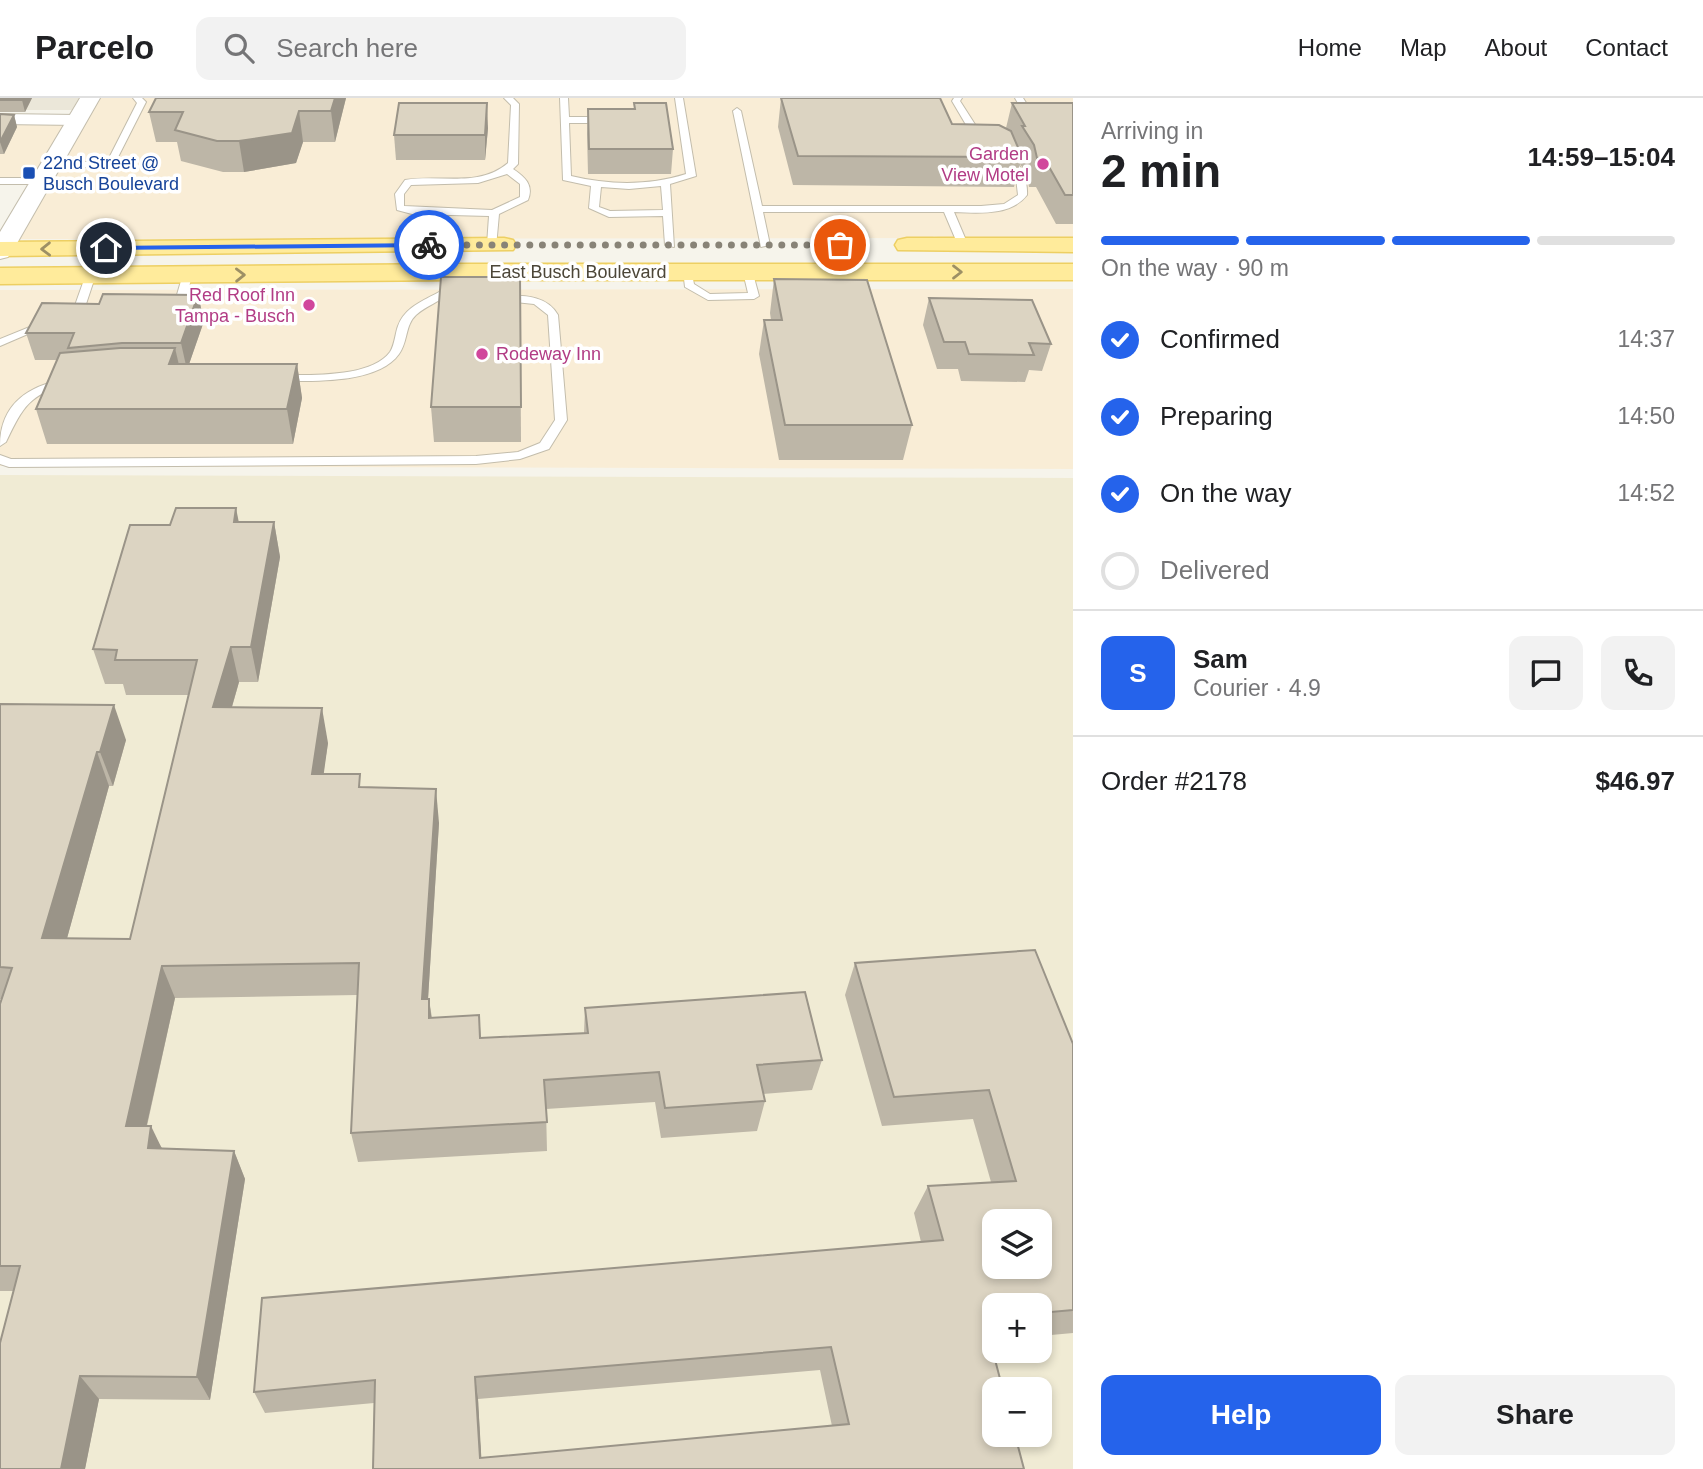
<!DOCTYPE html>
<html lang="en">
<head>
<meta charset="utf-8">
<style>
	body { margin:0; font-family:Arial,sans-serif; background:#f2f2f2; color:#202124; height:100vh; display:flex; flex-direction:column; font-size:26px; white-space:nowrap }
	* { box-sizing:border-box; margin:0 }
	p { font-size:23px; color:#757577 }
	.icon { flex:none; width:38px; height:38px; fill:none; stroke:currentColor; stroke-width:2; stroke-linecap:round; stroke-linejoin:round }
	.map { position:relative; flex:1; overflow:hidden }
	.drawer { display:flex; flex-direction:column; background:#fff; width:630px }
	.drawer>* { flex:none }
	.controls { position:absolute; left:982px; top:1111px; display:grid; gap:14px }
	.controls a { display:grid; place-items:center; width:70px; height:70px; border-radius:14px; background:#fff; box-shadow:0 4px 10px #0003; font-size:35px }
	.pin { position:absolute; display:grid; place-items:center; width:60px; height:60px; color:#fff; margin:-30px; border:4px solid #fff; border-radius:50%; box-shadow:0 2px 7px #0007 }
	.courier { position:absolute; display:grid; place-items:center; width:70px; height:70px; margin:-35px; border:5px solid #2563eb; border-radius:50%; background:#fff; color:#222; box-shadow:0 2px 9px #0007 }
	.summary em { font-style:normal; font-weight:800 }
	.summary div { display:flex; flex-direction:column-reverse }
	.summary { display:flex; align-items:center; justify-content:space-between; height:119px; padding:0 28px }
	h1 { font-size:46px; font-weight:800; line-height:52px }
	.bar { display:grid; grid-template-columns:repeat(4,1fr); gap:10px 7px; align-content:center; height:84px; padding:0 28px }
	.bar i { height:9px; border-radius:5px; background:#e0e0e0 }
	.bar .active { background:#2563eb }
	.bar p { grid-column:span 4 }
	.line { display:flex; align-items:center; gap:18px; padding:0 28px; border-top:2px solid #e0e0e0 }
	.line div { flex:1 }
	.round { display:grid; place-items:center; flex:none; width:74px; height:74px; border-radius:14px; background:#f2f2f2 }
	ol { padding:0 28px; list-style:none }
	li { display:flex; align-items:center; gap:21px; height:77px }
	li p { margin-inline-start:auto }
	li .icon { padding:7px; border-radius:50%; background:#2563eb; color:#fff; stroke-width:4 }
	li:last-child { color:#757577 }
	li i { width:38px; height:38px; border:4px solid #e0e0e0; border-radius:50% }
	.primary-button { display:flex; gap:14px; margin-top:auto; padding:14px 28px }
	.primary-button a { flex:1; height:80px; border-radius:14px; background:#2563eb; color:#fff; font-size:28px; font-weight:800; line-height:80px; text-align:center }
	.primary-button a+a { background:#f2f2f2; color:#202124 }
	header { display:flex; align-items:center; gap:42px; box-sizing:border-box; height:98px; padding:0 35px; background:#fff; border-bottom:2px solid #e0e0e0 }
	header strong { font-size:33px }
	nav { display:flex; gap:38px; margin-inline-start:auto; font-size:24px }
	.search { width:490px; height:63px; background:#f2f2f2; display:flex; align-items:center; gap:18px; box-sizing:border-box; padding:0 24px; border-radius:14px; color:#757577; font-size:26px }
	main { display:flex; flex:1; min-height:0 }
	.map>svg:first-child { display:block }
</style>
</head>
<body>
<header>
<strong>Parcelo</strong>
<div class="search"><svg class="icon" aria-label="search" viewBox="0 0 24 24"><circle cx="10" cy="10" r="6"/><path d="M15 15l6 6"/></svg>Search here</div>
<nav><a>Home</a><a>Map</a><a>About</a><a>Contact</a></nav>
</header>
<main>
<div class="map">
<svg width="1073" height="1371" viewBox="0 0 1073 1371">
	<rect width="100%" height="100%" fill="#f6f4eb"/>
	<polygon fill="#ebe7d9" points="0,0 79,0 72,12 0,12"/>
	<g fill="#f9edd6">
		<polygon points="100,0 1073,0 1073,140 942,140 934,138 931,140 20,141"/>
		<polygon points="0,27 64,27 28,86 0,86"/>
		<polygon points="1073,191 1073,371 0,368 0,192"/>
	</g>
	<path fill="#f0ebd4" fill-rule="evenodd" d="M 0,377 L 1073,380 L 1073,1371 L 0,1371 ZM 994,1124 L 1040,1124 L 1040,1169 L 994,1169 ZM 994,1208 L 1040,1208 L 1040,1253 L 994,1253 ZM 994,1292 L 1040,1292 L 1040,1337 L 994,1337 Z"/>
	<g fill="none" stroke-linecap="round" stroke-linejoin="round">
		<defs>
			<g id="service">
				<polygon points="133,0 142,0 146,4 113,69 48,69 46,67 51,64 107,64 137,5"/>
				<path d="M 504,0 L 513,0 L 519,6 L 518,66 L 513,71 C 525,79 534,87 528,102 L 499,116 L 496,149 L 487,147 L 489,118 L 412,116 L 397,112 L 395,96 L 405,82 C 440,76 479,90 508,65 L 511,7 ZM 507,76 L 520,86 L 520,99 L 492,112 L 404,108 L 404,96 L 411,87 L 478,85 Z"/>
				<path d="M 560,0 L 568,0 L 569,19 L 607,19 L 611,22 L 607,25 L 569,25 L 571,78 C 609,87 648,88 686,76 L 675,0 L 683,0 L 696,78 L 670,86 L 674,149 L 665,147 L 663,118 L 609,119 L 589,110 L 591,88 L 563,82 ZM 661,88 L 663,112 L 610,113 L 599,109 L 601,89 L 629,91 Z"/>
				<polygon points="954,0 962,0 960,3 985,42 983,44 975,42 952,3"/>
				<polygon points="1015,0 1023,0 1032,14 1073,14 1073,20 1026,19"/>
				<path d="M 737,10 L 741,13 L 762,108 L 981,108 L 1004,106 L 1018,97 L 1016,80 L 1003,58 L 1008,55 C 1020,63 1028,82 1027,97 C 1011,118 979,115 954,114 L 968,147 L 963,150 L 958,147 L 944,114 L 763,114 L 770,147 L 761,149 L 733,13 Z"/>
				<polygon points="0,80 41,80 46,83 41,86 0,86"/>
				<polygon points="683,172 691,172 694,186 710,196 748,195 743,174 752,172 759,198 754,201 708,202 685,189"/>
				<polygon points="90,176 95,179 85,209 96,212 91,215 74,215 73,213 85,179"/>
				<polygon points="183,176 192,178 183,210 178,213 169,212 168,210 174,207"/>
				<path d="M 439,194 L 448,196 C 439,204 426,208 416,217 C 405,227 408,244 399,256 C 378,286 313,283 280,283 L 274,280 L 280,277 C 308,277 371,280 390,254 C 395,246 395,236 398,228 C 405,209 423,203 439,194 Z"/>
				<path d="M 500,197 C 522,198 546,196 558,217 L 567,322 L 549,351 L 520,361 L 476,366 L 9,369 L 0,366 L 0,357 L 11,361 L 476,358 L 518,354 L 540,345 L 555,322 L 548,217 L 534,206 L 496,202 L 495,200 Z"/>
				<polygon points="42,224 51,226 0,248 0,241"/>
				<path d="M 65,281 L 69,282 L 69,286 C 29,296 23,309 6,344 L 0,348 C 0,306 28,288 65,281 Z"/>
			</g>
			<polygon id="minor" points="0,16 78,17 86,22 78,27 0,26"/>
			<polygon id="tertiary" points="80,0 100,0 12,154 8,159 0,161 0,134"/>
			<g id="primary">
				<polygon points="504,140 513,142 516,147 513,152 0,158 0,144"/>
				<polygon points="907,140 1073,140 1073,154 898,152 895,147 898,142"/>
				<polygon points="461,166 1073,166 1073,182 461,182 0,186 0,170"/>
			</g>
		</defs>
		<use href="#service" stroke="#c3bdac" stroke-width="2"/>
		<use href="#minor" stroke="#c3bdac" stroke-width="2"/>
		<use href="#tertiary" stroke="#c3bdac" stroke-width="2"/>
		<use href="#primary" stroke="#edcf63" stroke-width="3"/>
		<use href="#service" fill="#fff" fill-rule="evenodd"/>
		<use href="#minor" fill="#fff" fill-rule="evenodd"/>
		<use href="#tertiary" fill="#fff" fill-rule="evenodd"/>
		<use href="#primary" fill="#ffeb9b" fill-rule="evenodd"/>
	</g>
	<g fill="#bdb6a7" fill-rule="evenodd">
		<polygon points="0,0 32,0 25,14 0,14"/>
		<polygon points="346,0 335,44 303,44 296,65 244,74 223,74 181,63 177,44 156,44 149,14"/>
		<polygon points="781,0 940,0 952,26 1006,30 1012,5 1073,5 1073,126 1056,126 1036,89 1029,89 1026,75 1020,66 1014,89 793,87 778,29"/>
		<polygon points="634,5 673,51 671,76 588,76 587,36 588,11 634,11"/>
		<polygon points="0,16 14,17 17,29 4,56 0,56"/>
		<polygon points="488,30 485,62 396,62 394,37"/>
		<polygon points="520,179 521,344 434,344 431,309"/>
		<polygon points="774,181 912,327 903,362 779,362 759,256 764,222 771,222 770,215"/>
		<polygon points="198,197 204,223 189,266 297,266 302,300 293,346 47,346 36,311 57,262 35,262 26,235 99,206"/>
		<polygon points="929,200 1051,246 1042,273 1029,272 1025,284 961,283 958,271 937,271 923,227"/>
		<polygon points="239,424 274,424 280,459 258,584 239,584 232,609 328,645 323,676 362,689 439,725 428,901 429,901 432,920 479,917 481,940 584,935 585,910 822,962 812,992 763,996 765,1003 757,1033 661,1040 655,1004 546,1011 547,1053 358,1064 351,1035 357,897 175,900 147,1028 162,1050 234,1053 245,1081 210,1302 99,1301 85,1371 13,1193 0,1193 0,906 2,901 0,901 0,606 126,642 113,688 109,688 67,840 130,841 189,597 126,597 123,586 105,586 93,551 170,427"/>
		<path d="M 855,865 L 1073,946 L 1073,1235 L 1040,1238 L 1040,1208 L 994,1208 L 994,1241 L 989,1242 L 994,1337 L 373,1371 L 374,1305 L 265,1315 L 254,1294 L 921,1144 L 914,1115 L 928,1088 L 991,1084 L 973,1021 L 882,1028 L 845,897 ZM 820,1272 L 832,1328 L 481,1360 L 478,1301 Z"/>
	</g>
	<g fill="#9a9488">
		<polygon points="23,0 32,0 25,14 22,2"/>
		<polygon points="335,0 346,0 335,44 331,13"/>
		<polygon points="487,5 488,30 485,62 485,37"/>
		<polygon points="299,13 303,44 296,65 244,74 239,43"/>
		<polygon points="14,17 17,29 4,56 0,44"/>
		<polygon points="198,197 204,223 187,272 181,245"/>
		<polygon points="175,250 183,284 169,266"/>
		<polygon points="297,266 302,300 293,346 287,311"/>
		<polygon points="236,410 243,445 234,424"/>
		<polygon points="274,424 280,459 258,584 251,549"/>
		<polygon points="231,549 239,584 222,643 213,609"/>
		<polygon points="114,607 126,642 113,688 100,654"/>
		<polygon points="322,610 328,645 319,710 312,676"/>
		<polygon points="97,654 109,688 58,873 42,840"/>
		<polygon points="436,691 439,725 426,933 422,901"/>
		<polygon points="162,868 175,900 140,1057 126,1028"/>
		<polygon points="429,901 433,932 429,920"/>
		<polygon points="151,1028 165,1057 148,1050"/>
		<polygon points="234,1053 245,1081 210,1302 197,1279"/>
		<polygon points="80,1278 99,1301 85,1371 61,1371"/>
		<polygon points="475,1279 478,1301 482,1371 480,1360"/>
	</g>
	<g fill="#dcd4c2" stroke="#9a9488" stroke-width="2" fill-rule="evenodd">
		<polygon points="0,0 23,0 22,2 0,2"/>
		<polygon points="156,0 335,0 331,13 299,13 292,35 239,43 217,43 175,32 183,14 149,14"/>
		<polygon points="781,0 940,0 952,26 999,27 1011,33 1022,59 798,58"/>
		<polygon points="399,5 487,5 485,37 394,37"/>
		<polygon points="634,5 666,5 673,51 589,51 588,11 635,11"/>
		<polygon points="1012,5 1073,5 1073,97 1065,97 1044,60 1037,60 1034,47 1022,28 1025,28"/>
		<polygon points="0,16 14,17 0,44"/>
		<polygon points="441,179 520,179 521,309 431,309"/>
		<polygon points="774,181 867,182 912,327 785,327 764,222 782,222"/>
		<polygon points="103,196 198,197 181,245 122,245 68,250 74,235 26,235 42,205 99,206"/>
		<polygon points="929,200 1032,202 1051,246 1029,245 1034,257 969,256 965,244 944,244"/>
		<polygon points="120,250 175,250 169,266 297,266 287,311 36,311 60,255"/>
		<polygon points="176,410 236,410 234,424 274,424 251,549 231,549 213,609 322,610 312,676 360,676 359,689 436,691 422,901 429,901 429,920 479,917 480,940 588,935 585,910 805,894 822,962 757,967 765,1003 665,1010 659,974 544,982 547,1024 351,1035 359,865 162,868 126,1028 151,1028 148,1050 234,1053 197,1279 80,1278 61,1371 0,1371 0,1245 20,1168 0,1168 0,906 12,870 0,869 0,606 114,607 100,654 97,654 42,840 130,841 197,562 115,562 117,552 93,551 130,427 170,427"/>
		<path d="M 1035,852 L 1073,946 L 1073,1212 L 1040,1215 L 1040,1208 L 994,1208 L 994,1219 L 984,1220 L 1003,1292 L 994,1292 L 994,1337 L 1015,1337 L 1024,1371 L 373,1371 L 375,1282 L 254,1294 L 262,1200 L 943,1142 L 928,1088 L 1016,1083 L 989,992 L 894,999 L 855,865 ZM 994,1124 L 1040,1124 L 1040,1169 L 994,1169 ZM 831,1249 L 849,1326 L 480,1360 L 475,1279 Z"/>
	</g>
	<defs><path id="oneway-chevron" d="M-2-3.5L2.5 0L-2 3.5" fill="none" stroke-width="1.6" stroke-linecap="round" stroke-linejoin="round" transform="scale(1.75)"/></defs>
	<g stroke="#9d9065">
		<use href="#oneway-chevron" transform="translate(46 151) rotate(179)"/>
		<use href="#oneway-chevron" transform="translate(957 174)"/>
		<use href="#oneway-chevron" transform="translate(240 177) rotate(-1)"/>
	</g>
	<polygon fill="#2563eb" points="429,145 431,149 106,152 102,150 106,148"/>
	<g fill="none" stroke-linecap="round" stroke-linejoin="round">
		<polyline stroke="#888377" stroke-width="7" stroke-dasharray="0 12.6" points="429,147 840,147"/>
	</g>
	<g fill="#d1479c" stroke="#fff" stroke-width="2.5">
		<circle cx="1043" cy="66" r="7"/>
		<circle cx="309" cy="207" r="7"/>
		<circle cx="482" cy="256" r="7"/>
	</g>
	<rect fill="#1a4fb4" stroke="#fff" stroke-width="2.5" x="22" y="68" width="14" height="14" rx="3.5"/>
	<g text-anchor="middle" stroke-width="7" stroke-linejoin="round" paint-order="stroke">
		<g font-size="18" fill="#b23c85" stroke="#fff" text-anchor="end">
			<text x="1029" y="62">Garden<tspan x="1029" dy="21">View Motel</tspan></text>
			<text x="295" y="203">Red Roof Inn<tspan x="295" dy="21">Tampa - Busch</tspan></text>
			<text x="496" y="262" text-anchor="start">Rodeway Inn</text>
		</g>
		<g font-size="18" fill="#164399" stroke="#fff" text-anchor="start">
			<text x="43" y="71">22nd Street @<tspan x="43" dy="21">Busch Boulevard</tspan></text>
		</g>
		<g font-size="18" fill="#4c4638" stroke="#fff">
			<text x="578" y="180">East Busch Boulevard</text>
		</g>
	</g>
</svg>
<div class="controls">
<a><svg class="icon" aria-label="layers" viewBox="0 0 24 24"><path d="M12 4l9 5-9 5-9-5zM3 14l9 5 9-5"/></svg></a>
<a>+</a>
<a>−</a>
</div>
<div class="pin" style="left:840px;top:147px;background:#ea580c"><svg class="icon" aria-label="bag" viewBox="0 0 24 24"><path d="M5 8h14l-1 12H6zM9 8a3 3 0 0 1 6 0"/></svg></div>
<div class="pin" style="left:106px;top:150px;background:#1f2937"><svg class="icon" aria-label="home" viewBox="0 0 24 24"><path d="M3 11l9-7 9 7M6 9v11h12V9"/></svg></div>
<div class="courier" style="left:429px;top:147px"><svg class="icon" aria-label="bike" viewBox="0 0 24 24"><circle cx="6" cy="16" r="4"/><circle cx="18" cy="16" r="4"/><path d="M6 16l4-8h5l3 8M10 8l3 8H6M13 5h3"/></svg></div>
</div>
<section class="drawer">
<div class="summary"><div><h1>2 min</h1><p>Arriving in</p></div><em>14:59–15:04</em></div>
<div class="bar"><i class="active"></i><i class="active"></i><i class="active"></i><i></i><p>On the way · 90 m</p></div>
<ol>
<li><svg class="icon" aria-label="check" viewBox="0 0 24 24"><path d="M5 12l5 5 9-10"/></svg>Confirmed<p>14:37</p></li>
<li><svg class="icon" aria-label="check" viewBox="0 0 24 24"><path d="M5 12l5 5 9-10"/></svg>Preparing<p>14:50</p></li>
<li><svg class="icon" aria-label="check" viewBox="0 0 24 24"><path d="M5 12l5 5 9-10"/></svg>On the way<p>14:52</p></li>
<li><i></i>Delivered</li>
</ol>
<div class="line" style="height:126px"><b class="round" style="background:#2563eb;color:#fff">S</b><div><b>Sam</b><p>Courier · 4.9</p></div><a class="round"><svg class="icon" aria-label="chat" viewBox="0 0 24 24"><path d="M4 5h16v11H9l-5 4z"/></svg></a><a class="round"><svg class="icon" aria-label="phone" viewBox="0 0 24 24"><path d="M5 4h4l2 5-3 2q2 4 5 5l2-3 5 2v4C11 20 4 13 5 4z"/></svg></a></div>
<div class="line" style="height:91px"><div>Order #2178</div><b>$46.97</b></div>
<div class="primary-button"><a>Help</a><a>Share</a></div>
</section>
</main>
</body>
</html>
